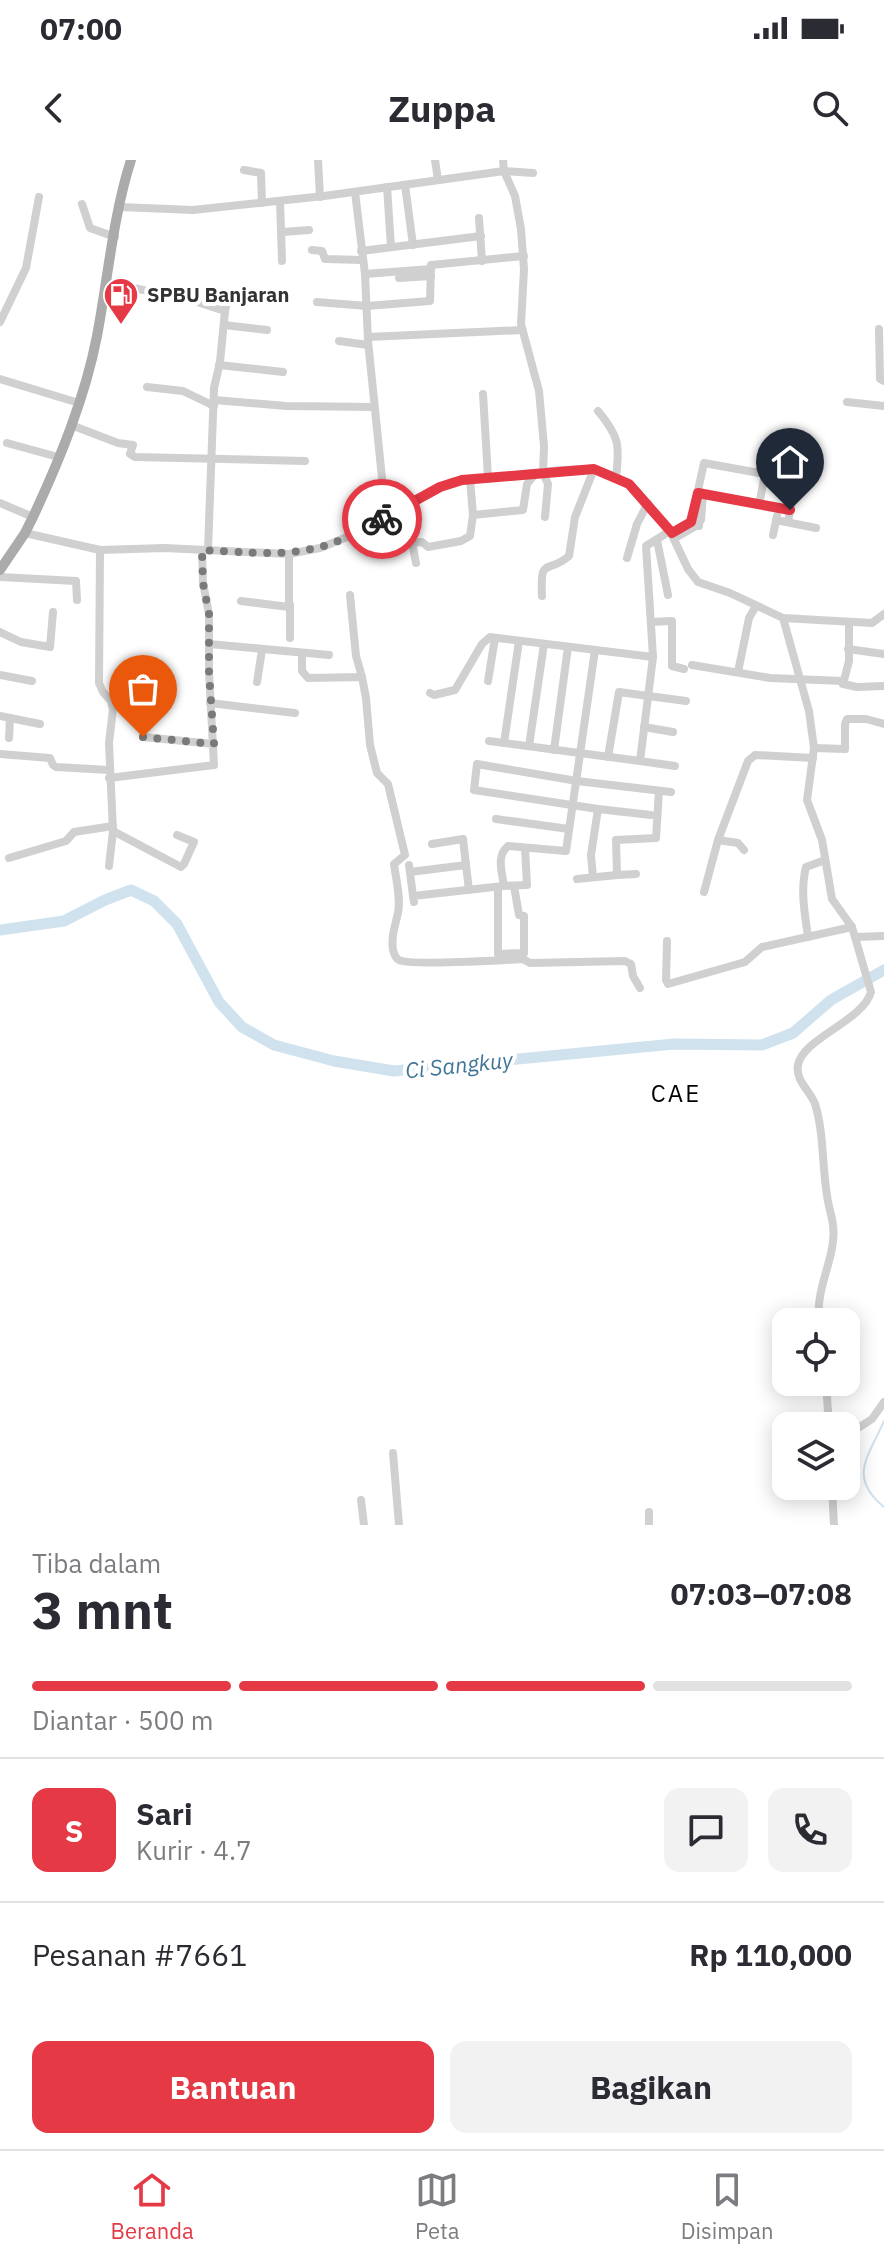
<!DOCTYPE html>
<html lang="id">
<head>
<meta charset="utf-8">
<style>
	body { margin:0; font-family:"IBM Plex Sans",sans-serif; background:#f2f2f3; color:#2b2b33; height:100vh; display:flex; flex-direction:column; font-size:30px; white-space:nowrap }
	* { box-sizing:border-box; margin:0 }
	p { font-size:26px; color:#7c7c81 }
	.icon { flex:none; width:44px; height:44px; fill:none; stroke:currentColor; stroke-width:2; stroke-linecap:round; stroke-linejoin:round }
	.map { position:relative; height:1365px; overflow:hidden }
	.panel { display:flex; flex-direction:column; background:#fff; flex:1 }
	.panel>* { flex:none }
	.controls { position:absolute; left:772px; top:1148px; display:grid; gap:16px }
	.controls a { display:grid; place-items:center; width:88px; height:88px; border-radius:16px; background:#fff; box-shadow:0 4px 20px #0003; font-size:40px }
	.pin { position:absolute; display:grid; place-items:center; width:68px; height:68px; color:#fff; margin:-82px -34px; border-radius:50% 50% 50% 0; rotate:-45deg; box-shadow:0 0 8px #0007 }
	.pin .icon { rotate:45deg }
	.courier { position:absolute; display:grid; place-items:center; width:80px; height:80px; margin:-40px; border:6px solid #e63946; border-radius:50%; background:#fff; color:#222; box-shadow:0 2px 10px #0007 }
	.overview em { font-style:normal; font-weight:700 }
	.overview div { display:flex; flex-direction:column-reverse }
	.overview { display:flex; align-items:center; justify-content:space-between; height:136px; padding:0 32px }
	h1 { font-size:52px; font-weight:700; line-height:60px }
	.bar { display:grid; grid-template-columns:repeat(4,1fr); gap:12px 8px; align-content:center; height:96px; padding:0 32px }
	.bar i { height:10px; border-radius:6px; background:#e1e1e2 }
	.bar .selected { background:#e63946 }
	.bar p { grid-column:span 4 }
	.line { display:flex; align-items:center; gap:20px; padding:0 32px; border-top:2px solid #e1e1e2 }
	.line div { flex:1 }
	.round { display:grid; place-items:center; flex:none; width:84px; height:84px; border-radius:16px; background:#f2f2f3 }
	.cta { display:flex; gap:16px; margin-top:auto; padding:16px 32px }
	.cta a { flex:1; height:92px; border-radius:16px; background:#e63946; color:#fff; font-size:32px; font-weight:700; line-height:92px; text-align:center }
	.cta a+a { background:#f2f2f3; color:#2b2b33 }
	.status { display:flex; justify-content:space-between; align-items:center; height:56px; padding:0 40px; background:#fff; direction:ltr }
	.status svg { height:22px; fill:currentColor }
	header { display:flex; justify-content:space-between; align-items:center; height:104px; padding:0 32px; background:#fff; font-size:36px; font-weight:700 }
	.dock { display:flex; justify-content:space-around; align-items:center; height:112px; border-top:2px solid #e1e1e2; background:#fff; font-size:22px; color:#7c7c81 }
	.dock a { display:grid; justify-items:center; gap:4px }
	.dock .selected { color:#e63946 }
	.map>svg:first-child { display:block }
</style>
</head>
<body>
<div class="status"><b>07:00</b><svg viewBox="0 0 49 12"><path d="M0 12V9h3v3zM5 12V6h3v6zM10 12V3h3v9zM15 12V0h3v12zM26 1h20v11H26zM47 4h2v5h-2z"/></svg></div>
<header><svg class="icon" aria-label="back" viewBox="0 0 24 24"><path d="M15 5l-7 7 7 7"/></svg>Zuppa<svg class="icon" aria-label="search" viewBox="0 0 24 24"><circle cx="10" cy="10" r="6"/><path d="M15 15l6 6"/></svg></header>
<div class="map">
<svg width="884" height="1365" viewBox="0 0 884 1365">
	<rect width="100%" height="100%" fill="#fff"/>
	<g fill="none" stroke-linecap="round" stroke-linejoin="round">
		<path stroke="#cfe2ee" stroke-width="2" d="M 884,1261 C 869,1296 847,1317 884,1347"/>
		<polyline stroke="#cfe2ee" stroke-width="11" points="0,770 64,761 105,740 131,730 154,741 177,764 219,842 242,867 274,885 334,901 394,911 674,884 762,885 793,873 831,840 884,810"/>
		<g stroke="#d0d0d0" stroke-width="8">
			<polyline points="318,0 320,37"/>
			<polyline points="435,0 438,20"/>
			<polyline points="503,0 504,11 515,36 521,69 524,109 521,164 539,231 544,286 543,313 548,324 545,357"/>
			<polyline points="244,10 261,13 262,43"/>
			<polyline points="405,25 413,85"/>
			<polyline points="387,27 391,87"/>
			<polyline points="355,32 365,114 368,181 383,328"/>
			<polyline points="280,41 282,101"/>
			<polyline points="82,44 90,68 115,77"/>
			<polyline points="120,47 193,50 324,36 504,11 533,13"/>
			<polyline points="479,58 482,101"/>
			<polyline points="283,72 309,70"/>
			<polyline points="312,90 322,91 325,99 362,100"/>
			<polyline points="361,91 481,76"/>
			<polyline points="365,114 431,109"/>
			<polyline points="399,118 431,116"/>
			<polyline points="106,122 194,141 225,151 229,134 235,132"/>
			<polyline points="317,142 367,146 430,141 431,105 524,96"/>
			<polyline points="0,162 26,108 39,37"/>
			<polyline points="224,165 267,170"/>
			<polyline points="879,169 880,219 884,221"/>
			<polyline points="368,177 522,170"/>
			<polyline points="339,181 368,185"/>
			<polyline points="219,205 283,212"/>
			<polyline points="0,219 79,243"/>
			<polyline points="147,227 183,231 214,246"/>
			<polyline points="483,234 488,317"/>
			<polyline points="214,240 286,246 374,247"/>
			<polyline points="847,242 884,246"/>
			<path d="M 598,251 C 619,276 620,285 616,317"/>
			<polyline points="71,265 118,283 133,285 130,294 135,297 305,301"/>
			<polyline points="7,283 58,297"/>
			<polyline points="470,319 473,355"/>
			<polyline points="698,333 790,350"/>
			<polyline points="0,343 33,357"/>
			<polyline points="405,345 416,403"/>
			<polyline points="693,358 699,358 699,366 693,366 691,362 704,303 765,314 759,345"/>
			<polyline points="701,360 703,334"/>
			<polyline points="776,360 816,368"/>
			<polyline points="788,362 796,318"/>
			<polyline points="25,373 100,390 165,388 289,394 320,388 352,375 451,322 562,310 594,309 616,317 636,330 670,371 688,409 698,422 730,433 783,458 872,463 884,454"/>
			<polyline points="672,373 691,362"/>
			<polyline points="773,375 777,356"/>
			<polyline points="675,378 694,367"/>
			<polyline points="657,380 668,435"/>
			<polyline points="412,383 422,382 428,387 461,381 470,376 473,355 523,350 527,324 536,313"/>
			<polyline points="100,390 99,523 103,532 111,541 113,549 109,583 113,671 109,706"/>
			<polyline points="208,390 214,228 220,202 225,151"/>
			<polyline points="627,398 637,364 648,343"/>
			<polyline points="0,417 76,421 77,440"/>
			<polyline points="350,435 356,496 362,517"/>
			<path d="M 542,436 C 540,395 547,415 569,396 L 575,357 L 594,309"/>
			<polyline points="241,441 289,447 289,394"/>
			<polyline points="290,445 290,478"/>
			<path d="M 783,458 L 809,551 L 814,588 L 807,640 L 822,680 L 832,739 L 852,767 L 871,832 C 863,861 803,878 798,905 C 795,921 810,930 815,944 C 824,972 822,1006 827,1035 C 828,1046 832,1055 833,1065 C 837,1097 815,1126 819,1162"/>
			<polyline points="651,462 672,461 672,506 684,509"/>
			<polyline points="849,463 849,501 843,524 857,527 884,526"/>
			<polyline points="0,472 21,482 50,487 53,452"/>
			<polyline points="209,484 329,495"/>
			<polyline points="848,489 884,494"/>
			<path d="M 302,494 L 302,511 L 308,518 L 362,517 L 366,538 L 370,585 L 377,613 L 388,624 L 405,695 L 394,704 C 396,720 401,737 398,753 C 395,766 391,777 393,790 C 394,794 395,798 399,800 C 410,806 504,800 523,799 L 530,803 L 625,801 L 631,804 L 633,816 L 640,828"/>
			<polyline points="653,497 640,601 675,606"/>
			<polyline points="692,505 770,518 843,521"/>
			<polyline points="738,512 749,458 756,446"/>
			<polyline points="0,515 32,521"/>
			<polyline points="488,521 495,478"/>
			<polyline points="257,522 262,490"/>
			<polyline points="430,533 434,535 455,530 482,484 490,477 653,497 646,386 670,371"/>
			<polyline points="210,543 295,553"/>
			<polyline points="0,556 10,558 9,578"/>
			<polyline points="10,558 40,564"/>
			<polyline points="644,567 673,572"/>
			<polyline points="143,577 214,584"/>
			<polyline points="489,581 640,601"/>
			<polyline points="504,583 519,481"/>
			<polyline points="529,586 544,484"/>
			<polyline points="814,588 845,589 845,564 847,559 866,559 884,564"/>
			<polyline points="554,590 568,487"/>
			<polyline points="0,594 50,598 53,605 56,607 109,610"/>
			<polyline points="608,597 619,532 686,541"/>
			<polyline points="109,618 214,605 209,512 209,454 203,423 202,390"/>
			<polyline points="598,649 651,655"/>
			<polyline points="496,659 569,669"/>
			<polyline points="113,671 181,707 184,704 194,682 177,675"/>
			<polyline points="432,684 463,679 466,705"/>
			<path d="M 525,688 L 527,725 L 504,726 C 502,712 496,696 508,686 L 566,691 L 595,490"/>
			<polyline points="744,690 738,683 718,680 748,601 755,595 813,598"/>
			<polyline points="9,698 66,681 74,672 113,666"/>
			<polyline points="409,705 413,736"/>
			<polyline points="410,712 466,705 469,730"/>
			<polyline points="636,714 617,715 616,680 656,678 659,631"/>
			<polyline points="593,717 591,695 598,649 474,630 477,604 577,621 671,632"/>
			<polyline points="577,719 617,715"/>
			<polyline points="498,727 498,794 524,793 524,756 519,755 514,726"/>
			<polyline points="704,732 718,680"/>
			<polyline points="414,742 413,736 503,726"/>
			<path d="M 808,777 C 805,754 800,731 806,707 L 825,700"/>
			<polyline points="856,777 884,776"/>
			<polyline points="667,781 666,820 668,824 745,802 762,787 852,767"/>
			<polyline points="826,1222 829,1266"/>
			<polyline points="846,1276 872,1259 884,1242"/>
			<polyline points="393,1293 399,1365"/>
			<polyline points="832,1326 834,1365"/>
			<polyline points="361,1340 364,1365"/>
			<polyline points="649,1365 649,1352"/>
		</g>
		<path stroke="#ababab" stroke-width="10" d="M 0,410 L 25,373 L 33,357 C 60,299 85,238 97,176 C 108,118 113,56 131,0"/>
	</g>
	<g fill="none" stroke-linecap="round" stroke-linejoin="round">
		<path stroke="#7a7a7a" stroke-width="8" stroke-dasharray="0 14.4" d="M 143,577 L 214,584 L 209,512 L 209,454 L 203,423 L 202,390 C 278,394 313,401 382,359"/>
		<polyline stroke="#e63946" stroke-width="10" points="382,359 440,327 462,320 594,309 629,324 672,373 691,362 698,333 790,350"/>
	</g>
	<defs>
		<symbol id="fuel-pin" viewBox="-11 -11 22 30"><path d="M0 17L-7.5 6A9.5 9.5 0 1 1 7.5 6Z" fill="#e63946" stroke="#fff"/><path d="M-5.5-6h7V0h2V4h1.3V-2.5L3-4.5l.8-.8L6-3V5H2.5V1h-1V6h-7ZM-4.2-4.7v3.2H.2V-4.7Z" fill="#fff"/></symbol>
	</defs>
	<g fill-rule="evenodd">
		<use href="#fuel-pin" x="101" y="115" width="40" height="54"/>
	</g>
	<g text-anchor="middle" stroke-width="8" stroke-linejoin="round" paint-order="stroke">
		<g font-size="20" font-weight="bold" fill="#333" stroke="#fff" text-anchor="start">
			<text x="147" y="142">SPBU Banjaran</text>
		</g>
		<g font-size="22" font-style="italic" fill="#3f7597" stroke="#fff">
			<text transform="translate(459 905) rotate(-6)" y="8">Ci Sangkuy</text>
		</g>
		<g font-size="24" letter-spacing="2" fill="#000" stroke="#fff">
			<text x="676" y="942">CAE</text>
		</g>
	</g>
</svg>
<div class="controls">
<a><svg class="icon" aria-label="locate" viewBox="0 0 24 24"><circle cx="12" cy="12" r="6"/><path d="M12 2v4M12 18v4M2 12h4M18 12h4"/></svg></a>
<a><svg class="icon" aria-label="layers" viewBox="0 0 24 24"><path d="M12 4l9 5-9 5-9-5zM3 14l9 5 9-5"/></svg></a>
</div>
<div class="pin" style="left:143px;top:577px;background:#ea580c"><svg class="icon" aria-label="bag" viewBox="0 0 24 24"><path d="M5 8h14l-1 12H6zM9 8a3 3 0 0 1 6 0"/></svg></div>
<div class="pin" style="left:790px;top:350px;background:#1f2937"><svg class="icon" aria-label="home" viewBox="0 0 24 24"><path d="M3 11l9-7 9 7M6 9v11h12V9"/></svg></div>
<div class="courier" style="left:382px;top:359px"><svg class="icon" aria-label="bike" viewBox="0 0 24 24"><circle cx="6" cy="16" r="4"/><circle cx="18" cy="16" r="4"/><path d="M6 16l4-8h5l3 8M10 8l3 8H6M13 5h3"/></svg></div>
</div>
<section class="panel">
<div class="overview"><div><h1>3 mnt</h1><p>Tiba dalam</p></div><em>07:03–07:08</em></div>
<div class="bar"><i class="selected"></i><i class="selected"></i><i class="selected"></i><i></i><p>Diantar · 500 m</p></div>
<div class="line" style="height:144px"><b class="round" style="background:#e63946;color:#fff">S</b><div><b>Sari</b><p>Kurir · 4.7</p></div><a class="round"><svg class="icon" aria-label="chat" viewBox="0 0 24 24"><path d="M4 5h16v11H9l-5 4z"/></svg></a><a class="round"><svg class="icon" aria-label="phone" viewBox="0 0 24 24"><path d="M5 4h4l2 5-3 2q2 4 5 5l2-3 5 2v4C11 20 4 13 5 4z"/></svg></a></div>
<div class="line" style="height:104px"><div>Pesanan #7661</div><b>Rp 110,000</b></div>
<div class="cta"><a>Bantuan</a><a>Bagikan</a></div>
</section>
<nav class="dock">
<a class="selected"><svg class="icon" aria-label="home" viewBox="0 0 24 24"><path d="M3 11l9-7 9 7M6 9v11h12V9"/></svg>Beranda</a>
<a><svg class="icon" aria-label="map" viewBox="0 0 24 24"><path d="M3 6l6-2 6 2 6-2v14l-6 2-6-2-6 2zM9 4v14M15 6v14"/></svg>Peta</a>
<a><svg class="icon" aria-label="saved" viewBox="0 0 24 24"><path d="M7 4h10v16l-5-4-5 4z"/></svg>Disimpan</a>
</nav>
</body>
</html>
